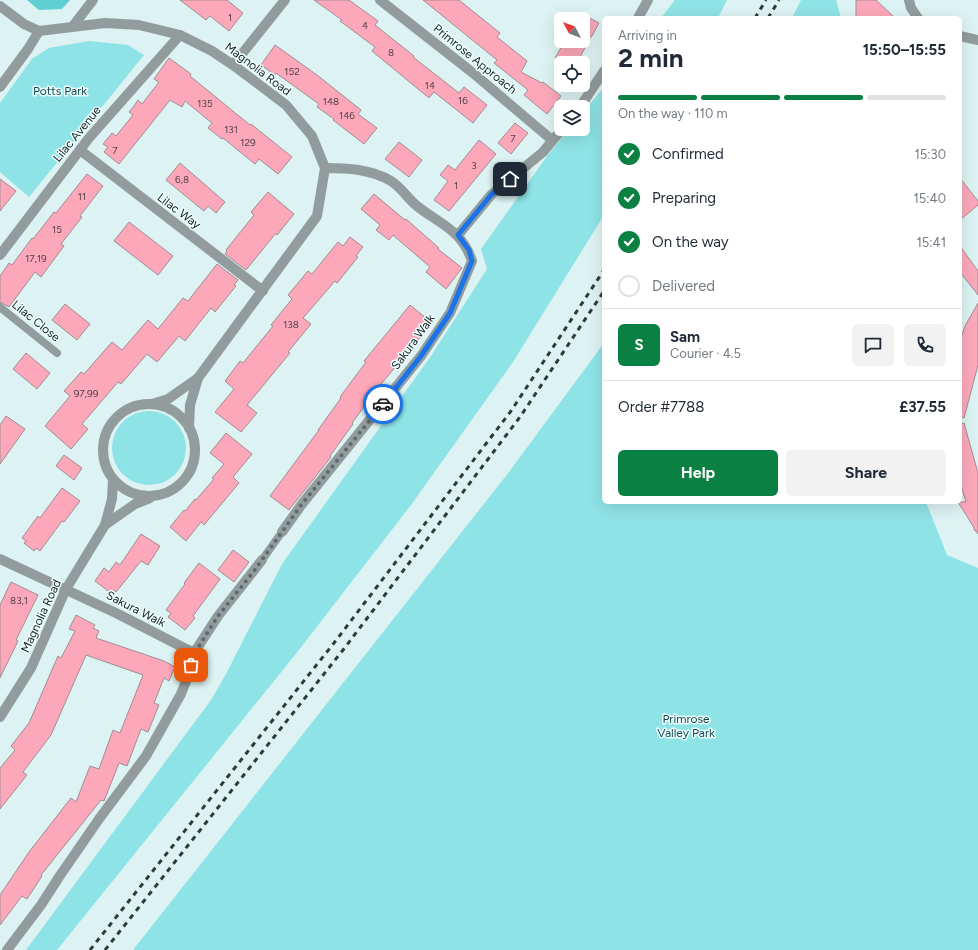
<!DOCTYPE html>
<html lang="en">
<head>
<meta charset="utf-8">
<style>
	body { margin:0; font-family:Figtree,sans-serif; background:#f2f2f3; color:#1f2937; height:100vh; display:flex; flex-direction:column; font-size:15px; white-space:nowrap }
	* { box-sizing:border-box; margin:0 }
	p { font-size:13px; color:#747a83 }
	.icon { flex:none; width:22px; height:22px; fill:none; stroke:currentColor; stroke-width:2; stroke-linecap:round; stroke-linejoin:round }
	.map { position:relative; flex:1; overflow:hidden }
	.side { position:absolute; left:602px; top:16px; width:360px; height:488px; display:flex; flex-direction:column; background:#fff; border-radius:6px; box-shadow:0 4px 16px #0002 }
	.side>* { flex:none }
	.needle { width:26px; rotate:311deg }
	.buttons { position:absolute; left:554px; top:12px; display:grid; gap:8px }
	.buttons a { display:grid; place-items:center; width:36px; height:36px; border-radius:6px; background:#fff; box-shadow:0 4px 16px #0002; font-size:20px }
	.pin { position:absolute; display:grid; place-items:center; width:34px; height:34px; color:#fff; margin:-17px; border-radius:8px; box-shadow:0 2px 6px #0006 }
	.courier { position:absolute; display:grid; place-items:center; width:40px; height:40px; margin:-20px; border:3px solid #1a73e8; border-radius:50%; background:#fff; color:#222; box-shadow:0 1px 5px #0007 }
	.headline em { font-style:normal; font-weight:700 }
	.headline div { display:flex; flex-direction:column-reverse }
	.headline { display:flex; align-items:center; justify-content:space-between; height:68px; padding:0 16px }
	h1 { font-size:26px; font-weight:700; line-height:30px }
	.bar { display:grid; grid-template-columns:repeat(4,1fr); gap:6px 4px; align-content:center; height:48px; padding:0 16px }
	.bar i { height:5px; border-radius:3px; background:#e0e1e3 }
	.bar .current { background:#0b8043 }
	.bar p { grid-column:span 4 }
	.line { display:flex; align-items:center; gap:10px; padding:0 16px; border-top:1px solid #e0e1e3 }
	.line div { flex:1 }
	.round { display:grid; place-items:center; flex:none; width:42px; height:42px; border-radius:6px; background:#f2f2f3 }
	ol { padding:0 16px; list-style:none }
	li { display:flex; align-items:center; gap:12px; height:44px }
	li p { margin-inline-start:auto }
	li .icon { padding:4px; border-radius:50%; background:#0b8043; color:#fff; stroke-width:4 }
	li:last-child { color:#747a83 }
	li i { width:22px; height:22px; border:2px solid #e0e1e3; border-radius:50% }
	.primary-button { display:flex; gap:8px; margin-top:auto; padding:8px 16px }
	.primary-button a { flex:1; height:46px; border-radius:6px; background:#0b8043; color:#fff; font-size:16px; font-weight:700; line-height:46px; text-align:center }
	.primary-button a+a { background:#f2f2f3; color:#1f2937 }
	.map>svg:first-child { display:block }
</style>
</head>
<body>
<div class="map">
<svg width="978" height="950" viewBox="0 0 978 950">
	<rect width="100%" height="100%" fill="#ddf2f2"/>
	<g fill="#8ee3e6">
		<polygon points="675,0 727,0 718,18 661,18"/>
		<polygon points="801,0 836,0 841,18 792,18"/>
		<polygon points="89,41 128,45 144,55 29,197 0,172 0,103 32,59 49,48"/>
		<polygon points="604,87 604,215 513,362 411,505 295,655 57,950 26,950 211,700 226,674 282,564 431,356 487,269 481,249 547,156 569,129 583,129 583,112"/>
		<polygon points="604,343 604,502 926,502 947,555 978,568 978,950 133,950 509,472"/>
		<circle cx="149" cy="448" r="37"/>
	</g>
	<polygon fill="#5fcfd3" points="27,0 70,0 62,9 39,10"/>
	<g fill="#fca8ba" stroke="#9f8e91">
		<polygon points="180,0 227,0 243,13 229,31 210,16 206,20"/>
		<polygon points="314,0 349,0 378,21 375,25 414,56 413,57 459,93 464,87 487,105 473,123 434,92 429,98 372,51 375,47 340,21 342,20"/>
		<polygon points="423,0 459,0 500,33 497,37 527,61 521,72 542,83 543,82 561,96 547,114 524,95 528,90 494,63 497,60"/>
		<polygon points="856,0 876,0 895,18 856,18"/>
		<polygon points="580,13 599,23 592,36 591,36 577,63 565,63 555,58 565,41 583,41 583,19 576,19"/>
		<polygon points="275,45 317,75 361,110 358,114 377,128 364,144 333,120 334,119 317,107 319,104 276,73 275,75 261,65"/>
		<polygon points="169,58 191,74 190,76 250,125 251,124 292,157 278,174 259,159 255,164 223,138 222,139 208,128 212,123 185,101 182,107 170,100 119,164 104,152 108,147 103,144 112,133 116,136 133,115 129,112 134,106 138,100 142,104 159,82 154,79"/>
		<polygon points="515,123 528,133 511,154 498,143"/>
		<polygon points="479,140 496,154 449,211 434,200 448,181 440,175 448,165 455,170"/>
		<polygon points="399,142 422,160 409,177 385,159"/>
		<polygon points="180,163 225,202 216,213 208,206 204,211 166,180"/>
		<polygon points="87,174 103,186 80,216 82,217 61,244 64,246 41,277 35,272 9,307 0,302 0,276 9,263 12,265 32,238 33,239 54,212 56,213"/>
		<polygon points="960,178 978,201 978,205 960,220"/>
		<polygon points="0,179 16,191 0,211"/>
		<polygon points="268,192 294,214 277,235 276,233 246,270 225,254 227,251 226,250 254,215 251,212"/>
		<polygon points="374,194 405,220 406,219 439,248 438,249 462,268 446,289 426,272 430,267 393,235 389,240 376,230 380,225 361,209"/>
		<polygon points="129,222 173,256 158,275 114,241"/>
		<polygon points="350,237 363,247 356,256 358,257 337,283 335,281 303,318 311,324 288,352 290,353 247,405 257,413 241,432 215,412 234,389 225,381 240,361 243,363 273,326 271,325 292,299 288,295 308,271 312,274 338,242 343,246"/>
		<polygon points="960,246 978,271 978,295 960,272"/>
		<polygon points="217,264 238,280 234,285 236,286 215,312 211,308 185,341 179,336 157,362 147,354 121,384 118,382 82,424 88,429 71,449 45,426 70,396 64,391 81,372 84,374 112,342 122,350 148,320 158,329 183,298 188,301"/>
		<polygon points="978,303 978,365 964,418 960,417 960,340 965,326"/>
		<polygon points="65,304 90,324 77,340 52,320"/>
		<polygon points="410,305 432,323 377,389 352,423 353,424 330,456 331,457 289,510 270,496 319,430 318,430 341,398 340,397 366,362 364,361"/>
		<polygon points="26,353 50,373 37,389 13,369"/>
		<polygon points="6,416 25,429 0,464 0,425"/>
		<polygon points="964,423 978,473 978,534 976,531 975,531 973,526 958,502 966,502 960,483 960,424"/>
		<polygon points="226,433 252,454 233,477 239,483 204,525 201,522 186,541 170,527 184,510 185,511 195,499 196,500 214,479 212,478 224,464 210,453"/>
		<polygon points="64,455 82,468 74,480 56,466"/>
		<polygon points="62,488 80,501 64,522 62,521 40,551 36,548 34,551 24,543 26,541 22,538 38,516 40,518"/>
		<polygon points="141,534 160,546 148,565 141,561 116,592 114,590 112,594 95,581 104,568 109,572 116,562 120,565"/>
		<polygon points="233,550 249,562 234,582 218,570"/>
		<polygon points="199,563 220,579 193,616 195,618 185,630 168,617 171,613 166,610 185,584 184,583"/>
		<polygon points="11,582 38,595 16,640 18,641 0,678 0,605"/>
		<polygon points="76,615 95,625 93,628 99,631 96,638 164,661 175,667 169,681 164,678 154,703 159,705 148,732 141,729 127,766 119,763 104,801 101,800 41,875 42,876 27,899 22,896 0,925 0,895 29,852 71,798 76,802 90,766 99,769 113,730 120,733 143,675 86,655 51,735 23,772 27,775 0,809 0,768 15,750 11,746 29,723 58,656 61,658 75,631 69,629"/>
	</g>
	<g fill="none" stroke-linecap="round" stroke-linejoin="round">
		<g stroke="#939c9c" stroke-width="8">
			<polyline points="0,307 57,353"/>
			<polyline points="262,560 282,532"/>
		</g>
		<g stroke="#939c9c" stroke-width="10">
			<polyline points="380,0 473,73 552,140"/>
			<polyline points="909,0 911,8 918,18"/>
			<polyline points="0,6 24,24 39,31 105,23 139,25 180,35 212,51 233,65 286,105 312,136 325,168 317,216 198,378"/>
			<polyline points="638,18 648,0"/>
			<polyline points="73,26 93,0"/>
			<polyline points="960,36 978,40"/>
			<polyline points="233,65 285,0"/>
			<polyline points="0,87 28,49 39,31"/>
			<polyline points="580,107 604,71"/>
			<polyline points="80,150 263,291"/>
			<polyline points="458,235 491,195 543,152 562,129"/>
			<polyline points="0,255 89,138 180,35"/>
			<polyline points="152,404 168,399 198,378 190,405 189,428"/>
			<circle cx="149" cy="450" r="46"/>
			<polyline points="113,480 112,499 105,525 135,504 150,498"/>
			<path d="M 282,532 L 302,504 L 421,356 L 450,313 L 472,261 C 462,230 441,225 417,206 C 408,199 401,187 391,181 C 371,169 347,168 325,168"/>
			<polyline points="0,559 118,614 194,653"/>
			<polyline points="0,717 31,668 66,589 105,525"/>
			<polyline points="7,950 41,905 59,877 99,819 146,756 181,694 188,676 194,653 218,616 262,560"/>
		</g>
		<g stroke="#303a3a" stroke-width="3" stroke-dasharray="5 5" stroke-linecap="butt">
			<polyline points="755,18 766,0"/>
			<polyline points="768,18 779,0"/>
			<polyline points="90,950 334,643 511,411 604,270"/>
			<polyline points="105,950 343,650 520,417 604,291"/>
		</g>
	</g>
	<g fill="none" stroke-linecap="round" stroke-linejoin="round">
		<polyline stroke="#5e6a6a" stroke-width="4" stroke-dasharray="0 7.2" points="191,665 194,654 218,616 254,571 302,504 383,404"/>
		<polyline stroke="#1a73e8" stroke-width="5" points="383,404 421,356 450,313 472,261 469,250 458,235 491,195 510,179"/>
	</g>
	<g text-anchor="middle" stroke-width="3" stroke-linejoin="round" paint-order="stroke">
		<g font-size="10" fill="#524347">
			<text x="230" y="21">1</text>
			<text x="365" y="29">4</text>
			<text x="391" y="56">8</text>
			<text x="292" y="75">152</text>
			<text x="430" y="89">14</text>
			<text x="463" y="104">16</text>
			<text x="331" y="105">148</text>
			<text x="205" y="107">135</text>
			<text x="347" y="119">146</text>
			<text x="231" y="133">131</text>
			<text x="513" y="142">7</text>
			<text x="248" y="146">129</text>
			<text x="115" y="154">7</text>
			<text x="474" y="169">3</text>
			<text x="182" y="183">6,8</text>
			<text x="456" y="189">1</text>
			<text x="82" y="200">11</text>
			<text x="57" y="233">15</text>
			<text x="36" y="262">17,19</text>
			<text x="291" y="328">138</text>
			<text x="86" y="397">97,99</text>
			<text x="19" y="604">83,1</text>
		</g>
		<g font-size="12" fill="#192121" stroke="#edfeff">
			<text transform="translate(475 59) rotate(39)" y="4">Primrose Approach</text>
			<text transform="translate(258 69) rotate(37)" y="4">Magnolia Road</text>
			<text transform="translate(77 134) rotate(-51)" y="4">Lilac Avenue</text>
			<text transform="translate(179 211) rotate(37)" y="4">Lilac Way</text>
			<text transform="translate(36 321) rotate(39)" y="4">Lilac Close</text>
			<text transform="translate(413 342) rotate(-54)" y="4">Sakura Walk</text>
			<text transform="translate(136 609) rotate(27)" y="4">Sakura Walk</text>
			<text transform="translate(41 616) rotate(-65)" y="4">Magnolia Road</text>
		</g>
		<g font-size="12" fill="#16494a" stroke="#edfeff">
			<text x="60" y="95">Potts Park</text>
			<text x="686" y="723">Primrose<tspan x="686" dy="14">Valley Park</tspan></text>
		</g>
	</g>
</svg>
<div class="buttons">
<a><svg class="needle" viewBox="-14 -14 28 28"><path d="M0-13l5 13h-10z" fill="#e53935"/><path d="M0 13l5-13h-10z" fill="#747a83"/></svg></a>
<a><svg class="icon" aria-label="locate" viewBox="0 0 24 24"><circle cx="12" cy="12" r="6"/><path d="M12 2v4M12 18v4M2 12h4M18 12h4"/></svg></a>
<a><svg class="icon" aria-label="layers" viewBox="0 0 24 24"><path d="M12 4l9 5-9 5-9-5zM3 14l9 5 9-5"/></svg></a>
</div>
<div class="pin" style="left:191px;top:665px;background:#ea580c"><svg class="icon" aria-label="bag" viewBox="0 0 24 24"><path d="M5 8h14l-1 12H6zM9 8a3 3 0 0 1 6 0"/></svg></div>
<div class="pin" style="left:510px;top:179px;background:#1f2937"><svg class="icon" aria-label="home" viewBox="0 0 24 24"><path d="M3 11l9-7 9 7M6 9v11h12V9"/></svg></div>
<div class="courier" style="left:383px;top:404px"><svg class="icon" aria-label="car" viewBox="0 0 24 24"><path d="M5 17H2v-5l4-1 3-4h7l3 4 3 1v5h-3M9 17h6M6 11h13"/><circle cx="7" cy="17" r="2"/><circle cx="17" cy="17" r="2"/></svg></div>
<section class="side">
<div class="headline"><div><h1>2 min</h1><p>Arriving in</p></div><em>15:50–15:55</em></div>
<div class="bar"><i class="current"></i><i class="current"></i><i class="current"></i><i></i><p>On the way · 110 m</p></div>
<ol>
<li><svg class="icon" aria-label="check" viewBox="0 0 24 24"><path d="M5 12l5 5 9-10"/></svg>Confirmed<p>15:30</p></li>
<li><svg class="icon" aria-label="check" viewBox="0 0 24 24"><path d="M5 12l5 5 9-10"/></svg>Preparing<p>15:40</p></li>
<li><svg class="icon" aria-label="check" viewBox="0 0 24 24"><path d="M5 12l5 5 9-10"/></svg>On the way<p>15:41</p></li>
<li><i></i>Delivered</li>
</ol>
<div class="line" style="height:72px"><b class="round" style="background:#0b8043;color:#fff">S</b><div><b>Sam</b><p>Courier · 4.5</p></div><a class="round"><svg class="icon" aria-label="chat" viewBox="0 0 24 24"><path d="M4 5h16v11H9l-5 4z"/></svg></a><a class="round"><svg class="icon" aria-label="phone" viewBox="0 0 24 24"><path d="M5 4h4l2 5-3 2q2 4 5 5l2-3 5 2v4C11 20 4 13 5 4z"/></svg></a></div>
<div class="line" style="height:52px"><div>Order #7788</div><b>£37.55</b></div>
<div class="primary-button"><a>Help</a><a>Share</a></div>
</section>
</div>
</body>
</html>
